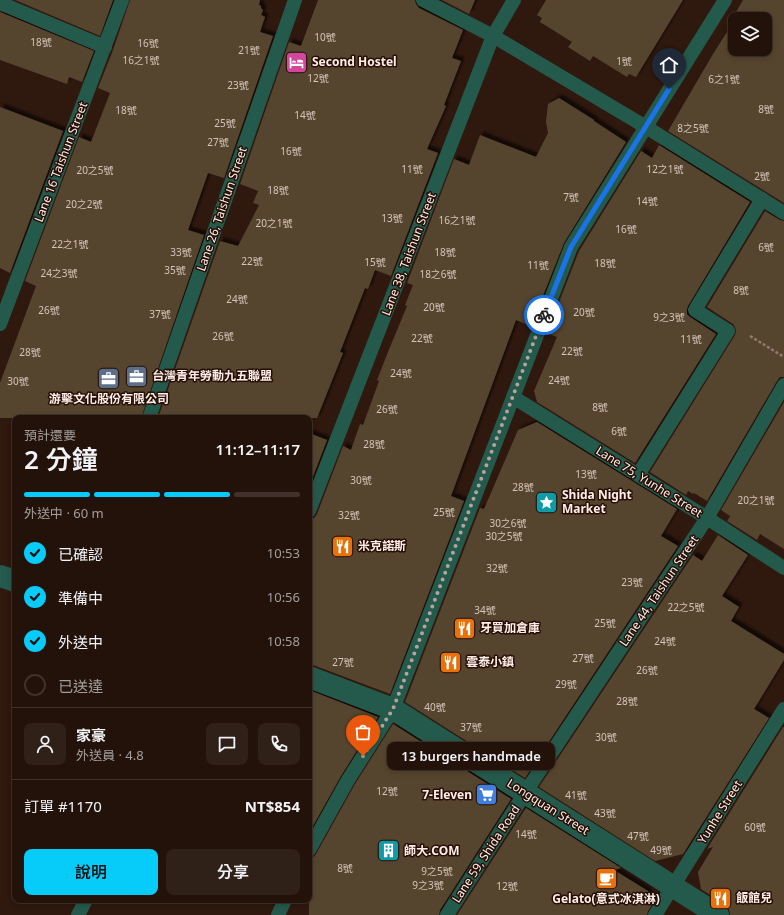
<!DOCTYPE html>
<html lang="zh-TW">
<head>
<meta charset="utf-8">
<style>
	body { margin:0; font-family:"Noto Sans","Noto Sans TC",sans-serif; background:#2f2018; color:#f1f3f6; height:100vh; display:flex; flex-direction:column; font-size:15px; white-space:nowrap }
	* { box-sizing:border-box; margin:0 }
	p { font-size:13px; color:#a39e9c }
	.icon { flex:none; width:22px; height:22px; fill:none; stroke:currentColor; stroke-width:2; stroke-linecap:round; stroke-linejoin:round }
	.map { position:relative; flex:1; overflow:hidden }
	.panel { position:absolute; left:12px; top:415px; width:300px; height:488px; display:flex; flex-direction:column; background:#23120a; border-radius:8px; box-shadow:0 2px 6px #0003,0 0 0 1px #40322b }
	.panel>* { flex:none }
	.buttons { position:absolute; left:728px; top:12px; display:grid; gap:8px }
	.buttons a { display:grid; place-items:center; width:44px; height:44px; border-radius:8px; background:#23120a; box-shadow:0 2px 6px #0003,0 0 0 1px #40322b; font-size:20px }
	.pin { position:absolute; display:grid; place-items:center; width:34px; height:34px; color:#fff; margin:-41px -17px; border-radius:50% 50% 50% 0; rotate:-45deg; box-shadow:0 0 4px #0007 }
	.pin .icon { rotate:45deg }
	.courier { position:absolute; display:grid; place-items:center; width:40px; height:40px; margin:-20px; border:3px solid #1a73e8; border-radius:50%; background:#fff; color:#222; box-shadow:0 1px 5px #0007 }
	.bubble { position:absolute; height:28px; border-radius:8px; background:#23120a; box-shadow:0 2px 6px #0003,0 0 0 1px #40322b; font-size:13px; font-weight:600; line-height:28px; text-align:center }
	.headline em { font-style:normal; font-weight:600 }
	.headline div { display:flex; flex-direction:column-reverse }
	.headline { display:flex; align-items:center; justify-content:space-between; height:68px; padding:0 12px }
	h1 { font-size:26px; font-weight:600; line-height:30px }
	.bar { display:grid; grid-template-columns:repeat(4,1fr); gap:6px 4px; align-content:center; height:48px; padding:0 12px }
	.bar i { height:5px; border-radius:3px; background:#40322b }
	.bar .selected { background:#07cbf9 }
	.bar p { grid-column:span 4 }
	.line { display:flex; align-items:center; gap:10px; padding:0 12px; border-top:1px solid #40322b }
	.line div { flex:1 }
	.round { display:grid; place-items:center; flex:none; width:42px; height:42px; border-radius:8px; background:#2f2018 }
	ol { padding:0 12px; list-style:none }
	li { display:flex; align-items:center; gap:12px; height:44px }
	li p { margin-inline-start:auto }
	li .icon { padding:4px; border-radius:50%; background:#07cbf9; color:#111; stroke-width:4 }
	li:last-child { color:#a39e9c }
	li i { width:22px; height:22px; border:2px solid #40322b; border-radius:50% }
	.action { display:flex; gap:8px; margin-top:auto; padding:8px 12px }
	.action a { flex:1; height:46px; border-radius:8px; background:#07cbf9; color:#111; font-size:16px; font-weight:600; line-height:46px; text-align:center }
	.action a+a { background:#2f2018; color:#f1f3f6 }
	.map>svg:first-child { display:block }
</style>
</head>
<body>
<div class="map">
<svg width="784" height="915" viewBox="0 0 784 915">
	<defs>
		<filter id="shadow"><feDropShadow dx="3.5" dy="-3.5" stdDeviation="1" flood-color="#0009"/></filter>
	</defs>
	<rect width="100%" height="100%" fill="#2f180e"/>
	<g fill="#56442f" fill-rule="evenodd" filter="url(#shadow)">
		<polygon points="15,0 113,0 100,36"/>
		<polygon points="130,0 260,0 259,5 261,6 261,8 263,10 261,15 265,17 260,32 273,36 224,178 208,173 188,230 204,235 141,418 0,418 0,383 36,286 25,281 79,137 91,142 110,93 98,88 113,50"/>
		<polygon points="318,0 415,0 416,4 419,8 463,30 452,58 461,61 444,105 446,106 427,149 438,153 391,276 375,270 368,289 365,288 340,352 343,353 317,418 158,418 220,241 238,246 259,205 253,203 258,191 240,184 289,42 301,46"/>
		<polygon points="442,0 475,0 469,14"/>
		<polygon points="546,0 683,0 636,77 629,74 627,77 593,56 590,61 568,47 572,42 540,22 542,18 537,15"/>
		<path d="M 743,0 L 784,0 L 784,203 L 668,131 L 713,54 L 734,21 L 732,19 ZM 735,19 L 765,19 L 765,49 L 735,49 Z"/>
		<polygon points="0,12 94,51 82,82 69,77 67,84 0,60"/>
		<polygon points="559,98 594,120 594,121 626,142 564,243 531,326 516,320 451,496 464,501 390,694 313,665 309,665 309,519 314,518 317,514 343,446 351,450 360,424 363,425 379,381 377,380 388,352 407,306 405,305 413,285 407,283 454,159 469,165 480,135 536,157 548,133 546,122 548,104"/>
		<polygon points="0,107 63,131 10,273 0,268"/>
		<polygon points="659,145 750,202 688,306 687,309 687,314 690,317 716,334 635,463 537,402 534,391 557,337 547,333 579,251 641,151 652,158"/>
		<polygon points="765,211 780,220 784,221 784,377 780,377 777,381 707,501 694,493 693,494 688,491 686,495 650,472 735,335 736,331 735,327 733,324 707,307"/>
		<polygon points="784,402 784,549 760,534 757,540 727,521 730,516 721,510"/>
		<polygon points="537,422 677,509 661,536 678,546 525,778 405,702 480,508 484,509 518,430"/>
		<polygon points="309,433 327,440 309,487"/>
		<polygon points="718,535 748,555 722,596 739,607 731,621 784,654 784,660 754,709 769,718 683,854 655,861 539,787 693,555 702,561"/>
		<polygon points="309,690 378,717 341,776 309,833"/>
		<polygon points="393,724 511,799 440,910 439,915 309,915 309,858 313,857 316,854 355,784"/>
		<polygon points="783,727 784,727 784,915 730,915 729,909 725,905 701,889 698,872 713,847 707,849"/>
		<polygon points="526,808 621,868 614,870 648,891 652,905 648,911 647,915 457,915"/>
	</g>
	<g fill="none" stroke-linecap="round" stroke-linejoin="round">
		<polyline stroke="#8e7a71" stroke-width="2.5" stroke-dasharray="3 2" stroke-linecap="butt" points="750,336 784,357"/>
		<g stroke="#245a4c" stroke-width="14">
			<polyline points="423,0 493,36 646,127 784,213"/>
			<polyline points="0,3 105,47"/>
			<polyline points="0,324 122,0"/>
			<polyline points="513,397 707,518 784,568"/>
			<polyline points="149,418 295,0"/>
			<polyline points="638,475 728,331 695,310 762,199"/>
			<polyline points="309,511 493,36 514,0"/>
			<polyline points="309,850 348,780 393,709 571,247 725,0"/>
			<polyline points="78,915 86,900"/>
			<polyline points="278,915 285,900"/>
			<polyline points="447,915 525,793 707,518 784,385"/>
			<polyline points="655,915 784,709"/>
		</g>
		<g stroke="#245a4c" stroke-width="22">
			<polyline points="0,576 15,581"/>
			<polyline points="309,677 393,709 718,915"/>
		</g>
	</g>
	<g fill="none" stroke-linecap="round" stroke-linejoin="round">
		<polyline stroke="#b6a39b" stroke-width="4" stroke-dasharray="0 7.2" points="363,756 393,709 544,315"/>
		<polyline stroke="#1a73e8" stroke-width="5" points="544,315 571,247 669,89"/>
	</g>
	<defs>
		<symbol id="hotel-square" viewBox="-11 -11 22 22"><rect x="-9" y="-9" width="18" height="18" rx="4" fill="#d1479c" stroke="#250f06"/><path d="M-6-4.5h1.5V1H6V5H4.5V3h-9V5H-6ZM-4 0a1.8 1.8 0 1 1 3.6 0ZM.5 0V-2.5h3Q6-2.5 6 0Z" fill="#fff"/></symbol>
		<symbol id="office-square" viewBox="-11 -11 22 22"><rect x="-9" y="-9" width="18" height="18" rx="4" fill="#5c6f8a" stroke="#250f06"/><path d="M-6-3h4V-5.5h4V-3h4V5H-6ZM-1-4.5V-3h2v-1.5ZM-6 0V1H6V0Z" fill="#fff"/></symbol>
		<symbol id="sight-square" viewBox="-11 -11 22 22"><rect x="-9" y="-9" width="18" height="18" rx="4" fill="#0f9aa8" stroke="#250f06"/><path d="M0-6L1.8-2.2L6-1.7L2.9 1.2L3.7 5.4L0 3.3L-3.7 5.4L-2.9 1.2L-6-1.7L-1.8-2.2Z" fill="#fff"/></symbol>
		<symbol id="restaurant-square" viewBox="-11 -11 22 22"><rect x="-9" y="-9" width="18" height="18" rx="4" fill="#e8710a" stroke="#250f06"/><path d="M-5-6h1v4h1v-4h1v4h1v-4h1v5L-1.5 .5V6h-2V.5L-5-1ZM5-6V6H3V1.5H1.5Q1.5-4 5-6Z" fill="#fff"/></symbol>
		<symbol id="supermarket-square" viewBox="-11 -11 22 22"><rect x="-9" y="-9" width="18" height="18" rx="4" fill="#3f7fe0" stroke="#250f06"/><path d="M-6-5.5h2.5l.6 2H6L4.5 2H-2.5L-4.4-4H-6ZM-1.5 3.2a1.3 1.3 0 1 0 .1 0ZM3 3.2a1.3 1.3 0 1 0 .1 0Z" fill="#fff"/></symbol>
		<symbol id="building-square" viewBox="-11 -11 22 22"><rect x="-9" y="-9" width="18" height="18" rx="4" fill="#0f9aa8" stroke="#250f06"/><path d="M-4-6H4V6H1V3H-1V6H-4ZM-2.5-4.3h1.7v1.8h-1.7ZM.8-4.3h1.7v1.8H.8ZM-2.5-1h1.7V.8h-1.7ZM.8-1h1.7V.8H.8Z" fill="#fff"/></symbol>
		<symbol id="cafe-square" viewBox="-11 -11 22 22"><rect x="-9" y="-9" width="18" height="18" rx="4" fill="#e8710a" stroke="#250f06"/><path d="M-5.5-4.5H6V0H3Q3 3.5 0 3.5H-2.5Q-5.5 3.5-5.5 0ZM3-3.2v2h1.7v-2ZM-6 4.5H4V6H-6Z" fill="#fff"/></symbol>
	</defs>
	<g fill-rule="evenodd">
		<use href="#hotel-square" x="284" y="50" width="25" height="25"/>
		<use href="#office-square" x="124" y="364" width="25" height="25"/>
		<use href="#office-square" x="96" y="366" width="25" height="25"/>
		<use href="#sight-square" x="534" y="490" width="25" height="25"/>
		<use href="#restaurant-square" x="330" y="534" width="25" height="25"/>
		<use href="#restaurant-square" x="452" y="616" width="25" height="25"/>
		<use href="#restaurant-square" x="438" y="650" width="25" height="25"/>
		<use href="#supermarket-square" x="474" y="782" width="25" height="25"/>
		<use href="#building-square" x="376" y="838" width="25" height="25"/>
		<use href="#cafe-square" x="594" y="866" width="25" height="25"/>
		<use href="#restaurant-square" x="708" y="886" width="25" height="25"/>
	</g>
	<g text-anchor="middle" stroke-width="3" stroke-linejoin="round" paint-order="stroke">
		<g font-size="10" fill="#d5c4b9">
			<text x="325" y="41">10號</text>
			<text x="41" y="46">18號</text>
			<text x="148" y="47">16號</text>
			<text x="249" y="54">21號</text>
			<text x="141" y="64">16之1號</text>
			<text x="624" y="65">1號</text>
			<text x="318" y="82">12號</text>
			<text x="724" y="83">6之1號</text>
			<text x="238" y="89">23號</text>
			<text x="766" y="113">8號</text>
			<text x="126" y="114">18號</text>
			<text x="305" y="119">14號</text>
			<text x="225" y="127">25號</text>
			<text x="693" y="132">8之5號</text>
			<text x="218" y="146">27號</text>
			<text x="291" y="155">16號</text>
			<text x="412" y="173">11號</text>
			<text x="665" y="173">12之1號</text>
			<text x="95" y="174">20之5號</text>
			<text x="762" y="180">2號</text>
			<text x="278" y="194">18號</text>
			<text x="571" y="201">7號</text>
			<text x="647" y="205">14號</text>
			<text x="84" y="208">20之2號</text>
			<text x="392" y="222">13號</text>
			<text x="457" y="224">16之1號</text>
			<text x="274" y="227">20之1號</text>
			<text x="626" y="233">16號</text>
			<text x="70" y="248">22之1號</text>
			<text x="766" y="251">6號</text>
			<text x="181" y="256">33號</text>
			<text x="445" y="256">18號</text>
			<text x="252" y="265">22號</text>
			<text x="375" y="266">15號</text>
			<text x="605" y="267">18號</text>
			<text x="538" y="269">11號</text>
			<text x="175" y="274">35號</text>
			<text x="59" y="277">24之3號</text>
			<text x="438" y="278">18之6號</text>
			<text x="741" y="294">8號</text>
			<text x="237" y="303">24號</text>
			<text x="434" y="311">20號</text>
			<text x="49" y="314">26號</text>
			<text x="584" y="316">20號</text>
			<text x="160" y="318">37號</text>
			<text x="669" y="321">9之3號</text>
			<text x="223" y="340">26號</text>
			<text x="422" y="342">22號</text>
			<text x="691" y="343">11號</text>
			<text x="572" y="355">22號</text>
			<text x="30" y="356">28號</text>
			<text x="401" y="377">24號</text>
			<text x="559" y="384">24號</text>
			<text x="18" y="385">30號</text>
			<text x="600" y="411">8號</text>
			<text x="387" y="413">26號</text>
			<text x="619" y="435">6號</text>
			<text x="374" y="448">28號</text>
			<text x="586" y="478">13號</text>
			<text x="361" y="484">30號</text>
			<text x="523" y="491">28號</text>
			<text x="756" y="504">20之1號</text>
			<text x="444" y="516">25號</text>
			<text x="349" y="519">32號</text>
			<text x="508" y="527">30之6號</text>
			<text x="504" y="540">30之5號</text>
			<text x="497" y="572">32號</text>
			<text x="632" y="586">23號</text>
			<text x="686" y="611">22之5號</text>
			<text x="485" y="614">34號</text>
			<text x="605" y="627">25號</text>
			<text x="665" y="645">24號</text>
			<text x="583" y="662">27號</text>
			<text x="343" y="666">27號</text>
			<text x="647" y="674">26號</text>
			<text x="566" y="688">29號</text>
			<text x="627" y="705">28號</text>
			<text x="435" y="711">40號</text>
			<text x="471" y="731">37號</text>
			<text x="606" y="741">30號</text>
			<text x="387" y="795">12號</text>
			<text x="576" y="799">41號</text>
			<text x="605" y="817">43號</text>
			<text x="755" y="831">60號</text>
			<text x="526" y="838">14號</text>
			<text x="638" y="840">47號</text>
			<text x="661" y="854">49號</text>
			<text x="345" y="872">8號</text>
			<text x="437" y="875">9之5號</text>
			<text x="428" y="889">9之3號</text>
			<text x="507" y="890">12號</text>
		</g>
		<g font-size="12" font-weight="bold" fill="#ffeee7" stroke="#250f06" text-anchor="start">
			<text x="312" y="66">Second Hostel</text>
			<text x="152" y="380">台灣青年勞動九五聯盟</text>
			<text x="109" y="403" text-anchor="middle">游擊文化股份有限公司</text>
			<text x="562" y="499">Shida Night<tspan x="562" dy="14">Market</tspan></text>
			<text x="358" y="550">米克諾斯</text>
			<text x="480" y="632">牙買加倉庫</text>
			<text x="466" y="666">雲泰小鎮</text>
			<text x="472" y="799" text-anchor="end">7-Eleven</text>
			<text x="404" y="855">師大.COM</text>
			<text x="736" y="902">飯館兒</text>
			<text x="606" y="903" text-anchor="middle">Gelato(意式冰淇淋)</text>
		</g>
		<g font-size="12" fill="#ffeee7" stroke="#250f06">
			<text transform="translate(61 162) rotate(-69)" y="4">Lane 16 Taishun Street</text>
			<text transform="translate(222 209) rotate(-71)" y="4">Lane 26, Taishun Street</text>
			<text transform="translate(409 254) rotate(-69)" y="4">Lane 38, Taishun Street</text>
			<text transform="translate(649 482) rotate(32)" y="4">Lane 75, Yunhe Street</text>
			<text transform="translate(659 591) rotate(-56)" y="4">Lane 44, Taishun Street</text>
			<text transform="translate(548 807) rotate(32)" y="4">Longquan Street</text>
			<text transform="translate(720 812) rotate(-58)" y="4">Yunhe Street</text>
			<text transform="translate(486 854) rotate(-57)" y="4">Lane 59, Shida Road</text>
		</g>
	</g>
</svg>
<div class="buttons">
<a><svg class="icon" aria-label="layers" viewBox="0 0 24 24"><path d="M12 4l9 5-9 5-9-5zM3 14l9 5 9-5"/></svg></a>
</div>
<div class="pin" style="left:363px;top:756px;background:#ea580c"><svg class="icon" aria-label="bag" viewBox="0 0 24 24"><path d="M5 8h14l-1 12H6zM9 8a3 3 0 0 1 6 0"/></svg></div>
<div class="pin" style="left:669px;top:89px;background:#1f2937"><svg class="icon" aria-label="home" viewBox="0 0 24 24"><path d="M3 11l9-7 9 7M6 9v11h12V9"/></svg></div>
<div class="courier" style="left:544px;top:315px"><svg class="icon" aria-label="bike" viewBox="0 0 24 24"><circle cx="6" cy="16" r="4"/><circle cx="18" cy="16" r="4"/><path d="M6 16l4-8h5l3 8M10 8l3 8H6M13 5h3"/></svg></div>
<div class="bubble" style="left:387px;top:742px;width:168px">13 burgers handmade</div>
<section class="panel">
<div class="headline"><div><h1>2 分鐘</h1><p>預計還要</p></div><em>11:12–11:17</em></div>
<div class="bar"><i class="selected"></i><i class="selected"></i><i class="selected"></i><i></i><p>外送中 · 60 m</p></div>
<ol>
<li><svg class="icon" aria-label="check" viewBox="0 0 24 24"><path d="M5 12l5 5 9-10"/></svg>已確認<p>10:53</p></li>
<li><svg class="icon" aria-label="check" viewBox="0 0 24 24"><path d="M5 12l5 5 9-10"/></svg>準備中<p>10:56</p></li>
<li><svg class="icon" aria-label="check" viewBox="0 0 24 24"><path d="M5 12l5 5 9-10"/></svg>外送中<p>10:58</p></li>
<li><i></i>已送達</li>
</ol>
<div class="line" style="height:72px"><a class="round"><svg class="icon" aria-label="person" viewBox="0 0 24 24"><circle cx="12" cy="8" r="4"/><path d="M4 21q1-7 8-7t8 7"/></svg></a><div><b>家豪</b><p>外送員 · 4.8</p></div><a class="round"><svg class="icon" aria-label="chat" viewBox="0 0 24 24"><path d="M4 5h16v11H9l-5 4z"/></svg></a><a class="round"><svg class="icon" aria-label="phone" viewBox="0 0 24 24"><path d="M5 4h4l2 5-3 2q2 4 5 5l2-3 5 2v4C11 20 4 13 5 4z"/></svg></a></div>
<div class="line" style="height:52px"><div>訂單 #1170</div><b>NT$854</b></div>
<div class="action"><a>說明</a><a>分享</a></div>
</section>
</div>
</body>
</html>
